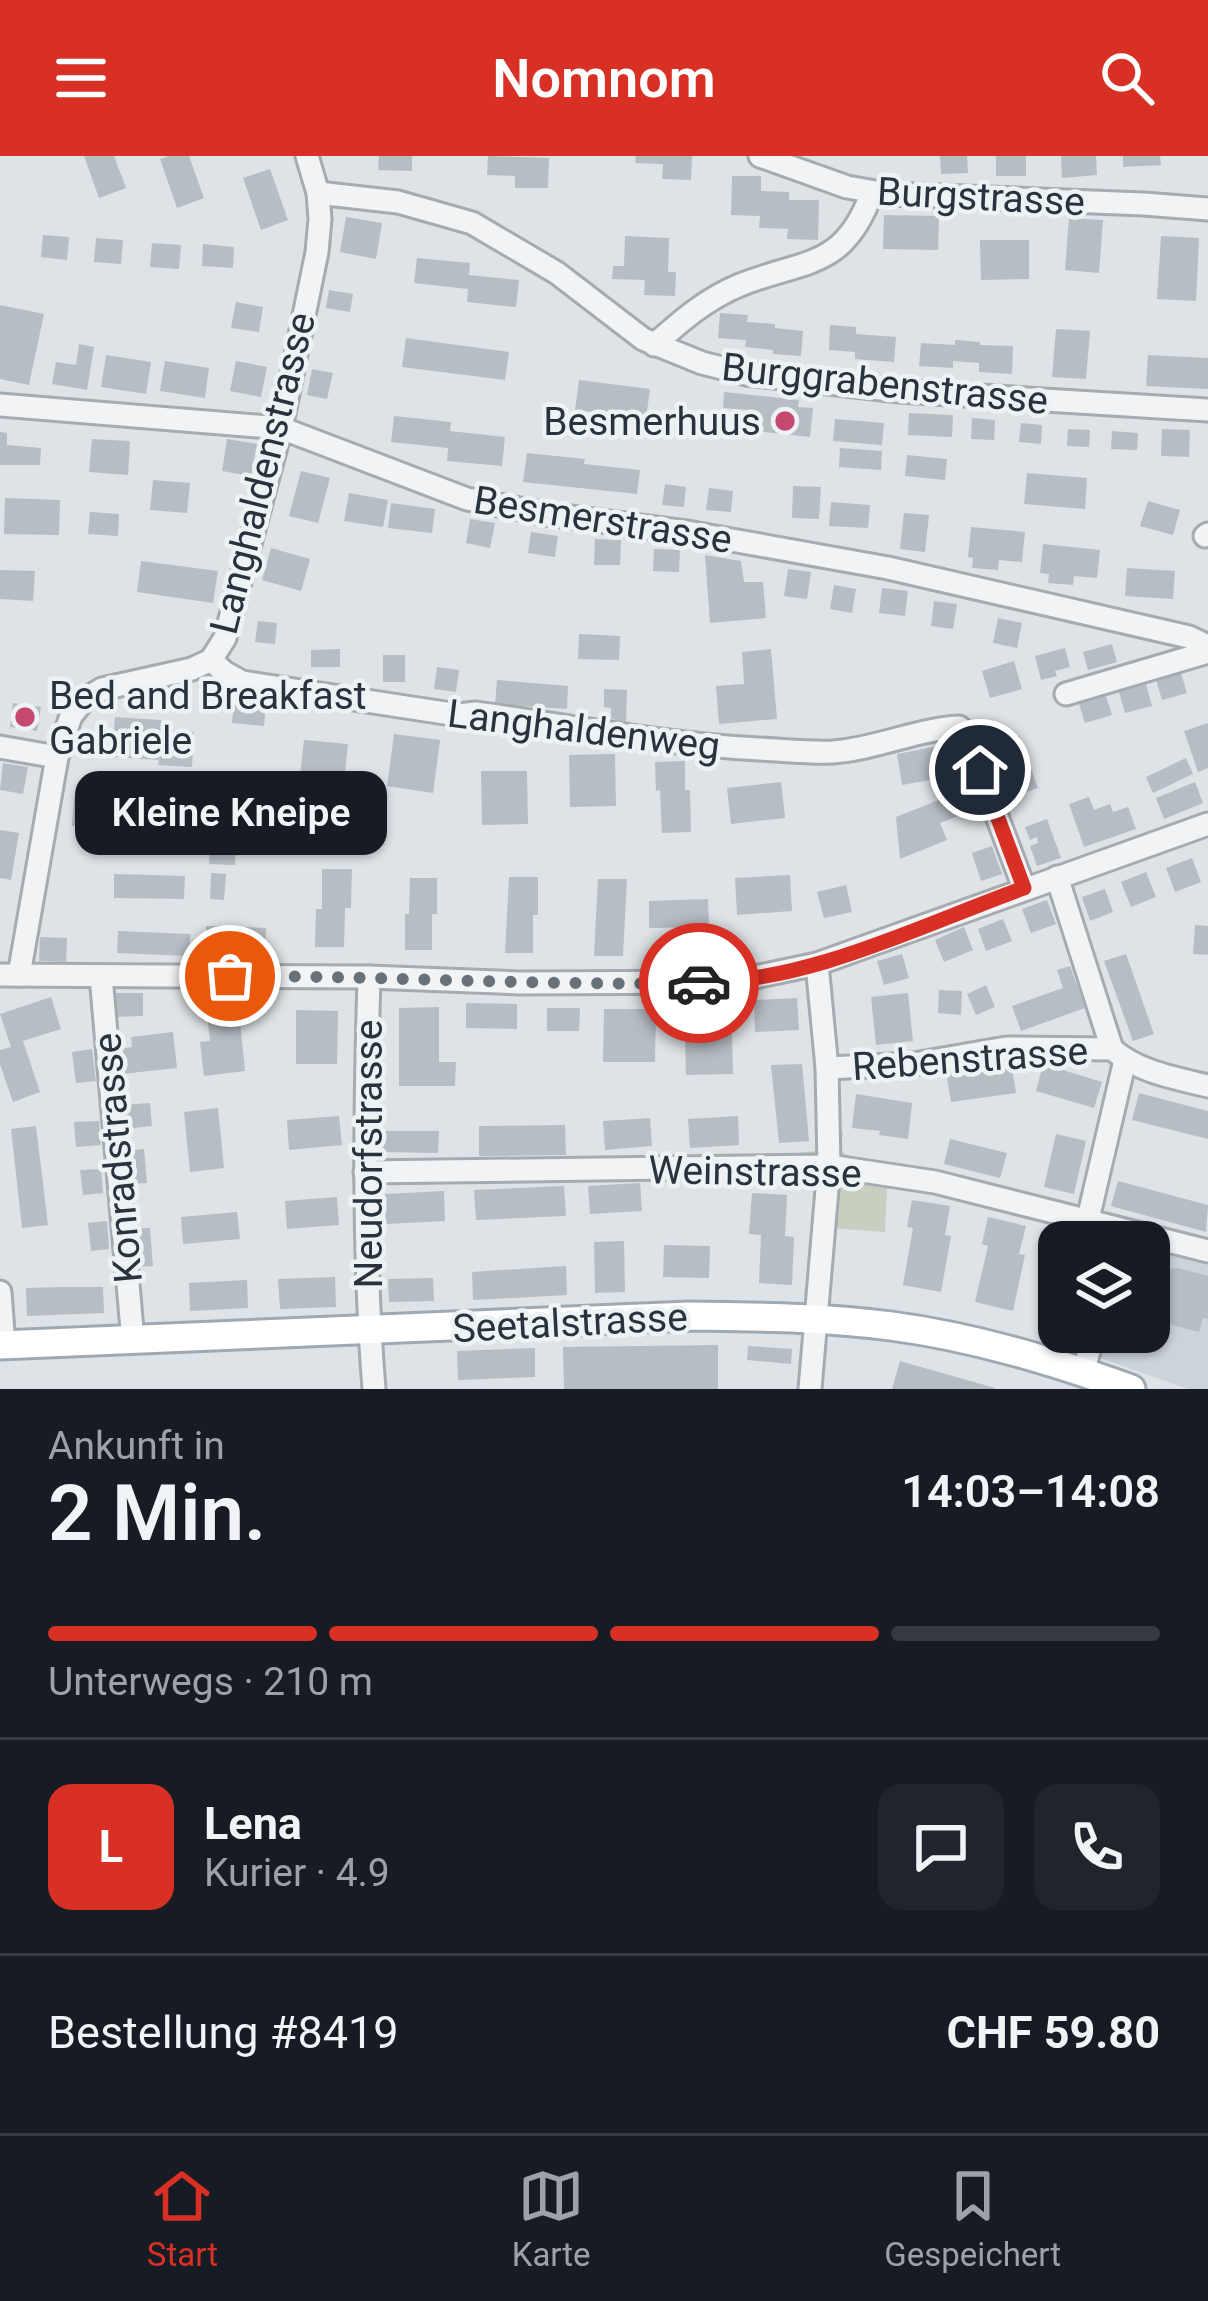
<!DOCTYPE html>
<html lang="de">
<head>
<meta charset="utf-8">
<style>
	body { margin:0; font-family:Roboto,sans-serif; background:#20242c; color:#f1f3f6; height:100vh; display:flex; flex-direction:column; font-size:45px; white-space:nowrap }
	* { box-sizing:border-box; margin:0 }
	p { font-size:39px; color:#9ea1a6 }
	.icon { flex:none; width:66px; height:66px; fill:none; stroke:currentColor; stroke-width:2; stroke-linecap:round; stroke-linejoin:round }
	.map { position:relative; height:1233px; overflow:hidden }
	.drawer { display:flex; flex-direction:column; background:#171b24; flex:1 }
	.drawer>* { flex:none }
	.tools { position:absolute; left:1038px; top:1065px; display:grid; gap:24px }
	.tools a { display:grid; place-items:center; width:132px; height:132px; border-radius:24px; background:#171b24; box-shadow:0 3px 9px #0004; font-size:60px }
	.pin { position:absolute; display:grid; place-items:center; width:102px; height:102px; color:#fff; margin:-51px; border:6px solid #fff; border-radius:50%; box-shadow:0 3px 12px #0007 }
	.courier { position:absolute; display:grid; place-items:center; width:120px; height:120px; margin:-60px; border:9px solid #d93025; border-radius:50%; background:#fff; color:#222; box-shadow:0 3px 15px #0007 }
	.bubble { position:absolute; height:84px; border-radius:24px; background:#171b24; box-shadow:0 3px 9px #0004; font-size:39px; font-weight:600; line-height:84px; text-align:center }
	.head em { font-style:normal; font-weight:600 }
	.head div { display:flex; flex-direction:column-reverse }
	.head { display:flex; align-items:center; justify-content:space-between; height:204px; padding:0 48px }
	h1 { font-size:78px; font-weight:600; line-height:90px }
	.bar { display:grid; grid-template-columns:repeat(4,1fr); gap:18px 12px; align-content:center; height:144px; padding:0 48px }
	.bar i { height:15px; border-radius:9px; background:#363941 }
	.bar .current { background:#d93025 }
	.bar p { grid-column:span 4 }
	.line { display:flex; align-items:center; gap:30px; padding:0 48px; border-top:3px solid #363941 }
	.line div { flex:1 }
	.round { display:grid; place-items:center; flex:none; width:126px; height:126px; border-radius:24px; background:#20242c }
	header { display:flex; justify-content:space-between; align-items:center; height:156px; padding:0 48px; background:#d93025; color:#fff; font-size:54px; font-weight:600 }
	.tab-bar { display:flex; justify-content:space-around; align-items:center; height:168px; border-top:3px solid #363941; background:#171b24; font-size:33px; color:#9ea1a6 }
	.tab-bar a { display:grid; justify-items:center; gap:6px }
	.tab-bar .current { color:#d93025 }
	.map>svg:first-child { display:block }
</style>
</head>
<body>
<header><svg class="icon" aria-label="menu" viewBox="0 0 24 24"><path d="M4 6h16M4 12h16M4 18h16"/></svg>Nomnom<svg class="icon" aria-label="search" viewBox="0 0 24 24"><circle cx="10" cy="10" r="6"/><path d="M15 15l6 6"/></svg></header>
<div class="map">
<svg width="1208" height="1233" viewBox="0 0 1208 1233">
	<rect width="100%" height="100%" fill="#dee3e7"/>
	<polygon fill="#ccd3d9" points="1149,1092 1208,1108 1208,1233 1188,1233 1095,1200 1101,1176 1149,1176"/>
	<polygon fill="#c7d0c0" points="817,974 843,976 841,994 855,1005 894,1011 892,1032 887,1033 885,1076 816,1071 818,1032 800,1031 801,996 817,995"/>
	<g fill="#b6bdc3">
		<polygon points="84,0 114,0 126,32 99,42"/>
		<polygon points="169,0 189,0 204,42 177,52 160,3"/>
		<polygon points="379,0 412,0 412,15 378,14"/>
		<polygon points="488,0 549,2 548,32 515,32 515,20 487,19"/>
		<polygon points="636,0 692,0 691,24 662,23 663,8 635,7"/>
		<polygon points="940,0 967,0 968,17 941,18"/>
		<rect x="996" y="0" width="30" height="20"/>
		<polygon points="1061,0 1096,0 1097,19 1062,22"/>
		<polygon points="1123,0 1160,0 1161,9 1123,11"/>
		<polygon points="270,13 288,64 261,74 243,22"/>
		<polygon points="732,20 761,20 761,35 789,36 789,44 819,44 818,84 787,83 788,73 759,72 760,60 731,59"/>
		<polygon points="884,59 939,60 938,94 883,93"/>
		<polygon points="346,61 382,67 376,103 340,96"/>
		<polygon points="1069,62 1103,64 1099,117 1065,114"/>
		<polygon points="43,79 69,81 67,104 41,101"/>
		<polygon points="625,80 669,82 668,116 676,116 675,140 644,139 645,124 612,123 613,110 624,110"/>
		<polygon points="1161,80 1199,82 1196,145 1157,143"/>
		<polygon points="96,82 123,84 121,108 94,106"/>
		<polygon points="980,84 1029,84 1029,123 981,124"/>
		<polygon points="152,87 181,89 179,113 150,111"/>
		<polygon points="203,88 234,91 233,112 202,110"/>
		<polygon points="417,102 470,107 469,119 519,124 516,151 467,146 468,133 414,127"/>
		<polygon points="329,134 353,138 350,156 326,152"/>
		<polygon points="236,146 263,151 259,176 231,172"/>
		<polygon points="0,149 44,158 29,229 0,223"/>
		<polygon points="720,157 748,159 747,166 775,168 775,172 803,175 801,200 773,198 773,194 745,191 746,184 718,182"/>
		<polygon points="830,169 856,171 856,178 896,181 894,206 855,203 855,196 829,194"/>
		<polygon points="1056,173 1090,175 1086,223 1052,221"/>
		<polygon points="406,182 509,196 505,224 402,211"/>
		<polygon points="955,184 980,186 980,189 1013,190 1012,218 979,216 979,207 953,205 953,212 919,210 921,187 955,189"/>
		<polygon points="79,188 94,191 87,234 52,228 56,206 76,209"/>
		<polygon points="106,199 151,206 146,238 101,231"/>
		<polygon points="1148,199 1208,202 1208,233 1146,230"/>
		<polygon points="165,205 209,212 205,242 160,235"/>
		<polygon points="236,205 267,211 261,241 230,235"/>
		<polygon points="312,213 333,217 327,243 307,239"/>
		<polygon points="579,224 650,233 646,263 575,254"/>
		<polygon points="724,236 799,244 798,251 813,252 810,281 756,275 759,255 723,252"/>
		<polygon points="909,257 953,259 952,281 908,279"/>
		<polygon points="394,260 451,266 450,275 505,281 502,310 447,305 448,292 391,286"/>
		<polygon points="972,262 995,264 994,284 971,283"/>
		<polygon points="835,263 884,267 882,289 833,285"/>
		<polygon points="1021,267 1042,269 1041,288 1019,286"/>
		<polygon points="1068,273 1090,274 1089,291 1067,290"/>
		<polygon points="1162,273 1190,274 1189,301 1161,300"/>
		<polygon points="1112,275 1138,277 1137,294 1111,293"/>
		<polygon points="0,276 7,277 7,289 41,292 40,309 0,309"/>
		<polygon points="92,283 130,285 128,319 89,316"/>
		<polygon points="227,283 257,288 251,320 222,315"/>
		<polygon points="840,292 882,295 881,314 839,311"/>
		<polygon points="527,297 585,303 584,308 640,314 637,338 523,326"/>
		<polygon points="907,299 947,303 945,324 905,320"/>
		<polygon points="301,315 330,322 318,367 289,360"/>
		<polygon points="1027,317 1087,322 1085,353 1024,348"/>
		<polygon points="153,324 190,327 187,357 150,354"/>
		<polygon points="665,328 686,331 684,351 662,349"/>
		<polygon points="793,330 821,331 819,363 792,362"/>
		<polygon points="709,332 733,335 731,356 706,354"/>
		<polygon points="349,337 388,344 383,371 344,365"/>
		<polygon points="5,342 60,344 59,379 4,378"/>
		<polygon points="1148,345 1180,354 1173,379 1140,370"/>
		<polygon points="831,346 870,349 868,372 829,370"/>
		<polygon points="391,347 435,353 432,377 388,372"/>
		<polygon points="90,356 119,358 118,380 88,378"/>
		<polygon points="904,357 929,359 925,396 900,393"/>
		<polygon points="470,363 495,367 490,392 466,387"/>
		<polygon points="971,371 1025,376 1022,406 999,404 998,414 972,412 973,402 968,401"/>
		<polygon points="531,376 558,380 555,401 528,397"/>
		<polygon points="595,383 621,384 620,409 594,409"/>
		<polygon points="1043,388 1100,394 1097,422 1074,420 1073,429 1048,427 1049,418 1040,417"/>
		<polygon points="271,392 310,403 301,435 262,424"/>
		<polygon points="654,393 680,394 679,416 653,415"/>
		<polygon points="705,399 741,405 744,426 763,426 766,462 710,467"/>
		<polygon points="141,405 218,415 213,447 137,436"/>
		<polygon points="1127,412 1175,415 1173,443 1125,440"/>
		<polygon points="788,413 811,416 807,443 784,440"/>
		<polygon points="0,414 35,415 33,445 0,443"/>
		<polygon points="834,429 856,433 852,457 830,453"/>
		<polygon points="882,432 908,435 905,460 879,457"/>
		<polygon points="934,445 957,448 953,473 931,470"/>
		<polygon points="998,462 1022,467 1017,492 993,487"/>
		<polygon points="258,465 277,467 275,488 255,486"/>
		<polygon points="579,478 620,480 619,504 578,503"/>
		<polygon points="1112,488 1117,506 1088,514 1083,496"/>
		<polygon points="1065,492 1070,511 1055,515 1057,520 1041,524 1035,500"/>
		<polygon points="340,493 340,511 311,511 311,494"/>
		<polygon points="771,493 777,563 719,568 716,530 744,528 742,496"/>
		<rect x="383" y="499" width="22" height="27"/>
		<polygon points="1014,505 1022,533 990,542 982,515"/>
		<polygon points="437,511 459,514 456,536 434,533"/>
		<polygon points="1181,517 1187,537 1162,544 1156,524"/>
		<polygon points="497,524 568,530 567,553 495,548"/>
		<polygon points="1146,528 1152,550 1125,557 1119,536"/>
		<polygon points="604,533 627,534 626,568 611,562 611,552 604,551"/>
		<polygon points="1106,540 1112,559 1085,567 1079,548"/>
		<polygon points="234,545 266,548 264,570 232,567"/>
		<polygon points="13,547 41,551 37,575 10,571"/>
		<polygon points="115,561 161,564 161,574 194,576 192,611 158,609 159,604 112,601"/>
		<polygon points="1208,567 1208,612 1198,616 1184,575"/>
		<polygon points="394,578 440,584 433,637 387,630"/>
		<polygon points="1019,580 1038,632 1010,642 991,590"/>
		<polygon points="304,584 348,588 342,644 298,640"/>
		<polygon points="959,586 964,618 902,629 897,598"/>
		<polygon points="615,598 616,650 570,651 569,599"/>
		<polygon points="1186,602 1193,618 1153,637 1146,621"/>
		<polygon points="685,605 685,634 690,634 691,676 662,677 660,634 656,635 655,606"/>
		<polygon points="3,607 28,611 23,638 0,634"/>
		<polygon points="481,615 527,615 528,668 482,669"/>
		<polygon points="781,626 785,662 731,668 727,632"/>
		<polygon points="1195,626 1203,647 1164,663 1156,642"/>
		<polygon points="969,632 977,653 940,667 947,684 900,703 896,661"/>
		<polygon points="74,641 142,645 140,674 72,670"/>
		<polygon points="243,641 267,643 265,663 241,661"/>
		<polygon points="1089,641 1094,654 1110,648 1113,656 1128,651 1136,673 1084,691 1069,648"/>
		<polygon points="1047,663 1061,702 1037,710 1030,690 1038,687 1037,681 1030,684 1025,671"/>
		<polygon points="0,674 19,677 11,724 0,722"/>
		<polygon points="210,682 236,684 235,709 209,708"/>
		<polygon points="992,690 1002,718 981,725 972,697"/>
		<polygon points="1192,702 1201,726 1175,736 1166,712"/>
		<polygon points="322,713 352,713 351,752 345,752 344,791 315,791 316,753 322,753"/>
		<polygon points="1146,716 1156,741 1131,751 1121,726"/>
		<polygon points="211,717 226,718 224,744 210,743"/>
		<polygon points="114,718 185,720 184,743 114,742"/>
		<polygon points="790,719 792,755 737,759 735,722"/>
		<polygon points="509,721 538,721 538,759 533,759 533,797 505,797"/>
		<polygon points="410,722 437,722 437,758 432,758 432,794 405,794 405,758 409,758"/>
		<polygon points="598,723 627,723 623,800 594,800"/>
		<polygon points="846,729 852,756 824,762 817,736"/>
		<polygon points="1105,733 1113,756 1090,765 1082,741"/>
		<polygon points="708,743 709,771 649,772 649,745"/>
		<polygon points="1047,744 1056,768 1031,777 1022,753"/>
		<polygon points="1003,763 1012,785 986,795 978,773"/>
		<polygon points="1195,769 1208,770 1208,799 1193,798"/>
		<polygon points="206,770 230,770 229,803 205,802"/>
		<polygon points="241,771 266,772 265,801 239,799"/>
		<polygon points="964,771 973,794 944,806 935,784"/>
		<polygon points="118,775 190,778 190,800 117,797"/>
		<polygon points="40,781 67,782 66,806 39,805"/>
		<polygon points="902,798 909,822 884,829 877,805"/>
		<polygon points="1126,798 1154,878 1133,885 1104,805"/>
		<polygon points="1070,810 1085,852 1021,875 1012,850 1063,832 1057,814"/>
		<polygon points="986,829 995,851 976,859 967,838"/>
		<polygon points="939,834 962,835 961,859 938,857"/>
		<polygon points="116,837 143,837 143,860 116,861"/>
		<polygon points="908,837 913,885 876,889 871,841"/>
		<polygon points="51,841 61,873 23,885 40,936 13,946 0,908 0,894 11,891 0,858"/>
		<polygon points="797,842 799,874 755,876 754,844"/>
		<polygon points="466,847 517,848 517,873 466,872"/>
		<polygon points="439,851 439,906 456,906 455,930 399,930 399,852"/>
		<polygon points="547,852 580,852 579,875 547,875"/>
		<polygon points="604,853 656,853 655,906 603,906"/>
		<polygon points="296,854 338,855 337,908 296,908"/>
		<polygon points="239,855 245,915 204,920 200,886 210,885 207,858"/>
		<polygon points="173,876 177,912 121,918 119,893 132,891 131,881"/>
		<polygon points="732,878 733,918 686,919 685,880"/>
		<polygon points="92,893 96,925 76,927 72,896"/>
		<polygon points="1011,906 1016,937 951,946 946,915"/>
		<polygon points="802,908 809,985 779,987 771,909"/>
		<polygon points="1043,908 1102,926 1094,952 1036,935"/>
		<polygon points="1139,937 1208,955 1208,983 1132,964"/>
		<polygon points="856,938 912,947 908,983 879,979 880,975 852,972"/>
		<polygon points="150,947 152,970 123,973 121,949"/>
		<polygon points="218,952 224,1012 190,1016 184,956"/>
		<polygon points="339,960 342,989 289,994 287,964"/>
		<polygon points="738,960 739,989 690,992 688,963"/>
		<polygon points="650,962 652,990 605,994 603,965"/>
		<polygon points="99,965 101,989 76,991 74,966"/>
		<polygon points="565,969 566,999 479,1000 479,970"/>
		<polygon points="36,970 48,1069 22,1072 11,973"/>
		<polygon points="384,975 439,975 438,997 383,996"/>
		<polygon points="1056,978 1086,985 1074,1038 1044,1031"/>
		<polygon points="950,983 1007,997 1000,1022 944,1008"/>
		<polygon points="144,993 147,1027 128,1028 125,995"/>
		<polygon points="101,1013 103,1037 83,1039 80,1014"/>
		<polygon points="1118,1025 1208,1049 1206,1076 1111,1050"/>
		<polygon points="640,1027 642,1055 590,1058 588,1030"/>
		<polygon points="564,1030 566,1060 476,1064 474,1034"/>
		<polygon points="444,1035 445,1065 386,1068 385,1038"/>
		<polygon points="752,1037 787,1039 785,1080 794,1081 792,1129 759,1127 761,1079 749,1078"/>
		<polygon points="337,1041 339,1069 287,1073 285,1045"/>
		<polygon points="912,1044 950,1050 945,1079 951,1080 941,1136 903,1129 913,1072 907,1071"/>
		<polygon points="237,1056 240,1083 183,1088 181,1061"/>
		<polygon points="988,1061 1026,1070 1019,1098 1025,1099 1013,1155 975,1146 988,1090 982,1088"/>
		<polygon points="107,1065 109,1093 91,1095 88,1067"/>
		<polygon points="150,1072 153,1110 134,1111 131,1073"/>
		<polygon points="624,1085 625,1136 595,1137 594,1086"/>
		<polygon points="664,1089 710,1090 709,1122 663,1121"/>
		<polygon points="1057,1090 1059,1090 1059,1140 1046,1137"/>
		<polygon points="566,1110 567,1139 473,1144 472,1116"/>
		<polygon points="1178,1112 1208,1120 1208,1163 1203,1162 1199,1176 1149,1163 1149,1115"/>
		<polygon points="335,1121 336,1151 280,1153 278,1123"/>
		<polygon points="433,1122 434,1145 389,1146 388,1123"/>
		<polygon points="247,1124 248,1152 190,1155 189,1127"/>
		<polygon points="62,1131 103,1131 104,1157 27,1160 26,1132"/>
		<polygon points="718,1189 718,1233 564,1233 563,1191"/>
		<polygon points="748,1190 792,1193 791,1208 747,1204"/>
		<polygon points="535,1192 535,1221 458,1224 457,1195"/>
		<polygon points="900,1205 995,1232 995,1233 892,1233"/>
	</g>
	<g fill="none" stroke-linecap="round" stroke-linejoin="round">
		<defs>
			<g id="minor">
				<polyline points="760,0 847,31 887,38 1144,48 1208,53"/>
				<polyline points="318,37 398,46 472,67 557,117 643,183 702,207 746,218 899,235 1208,254"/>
				<path d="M 654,189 C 681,165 706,143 740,129 C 805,103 844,114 872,36"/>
				<polyline points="0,249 281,272 467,343 547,358 687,376 888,412 1189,481 1208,490"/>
				<polyline points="1205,380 1208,378"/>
				<path d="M 211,504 L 224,516 L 242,526 L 458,559 L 476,557 C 570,570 663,588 759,593 C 783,594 808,597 833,596 C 876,593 917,573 959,571 L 966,578 L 1024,732"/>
				<polyline points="1066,538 1208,496"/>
				<polyline points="0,591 57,601"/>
				<polyline points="1057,721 1112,893"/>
				<polyline points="0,819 369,821 520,827 731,826 817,808 1208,668"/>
				<polyline points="19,819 57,601 71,560 84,544 102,533 192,513 211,504 225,482 281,272 317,96 320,63 318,37 307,0"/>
				<polyline points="101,820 133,1185"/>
				<path d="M 369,821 C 365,958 363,1096 374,1233"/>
				<path d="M 827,912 L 914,908 L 1006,892 L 1112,893 C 1138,916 1175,922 1208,930"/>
				<polyline points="365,1016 829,1010 935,1026 1208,1095"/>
				<polyline points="1088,1063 1125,904"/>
				<polyline points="0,1136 4,1189"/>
				<polyline points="1084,1214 1094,1176"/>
				<polyline points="810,1233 829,1010 827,912 817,808"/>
			</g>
			<path id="major" d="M 0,1189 L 689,1160 C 757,1161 824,1161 891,1170 C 974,1181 1053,1205 1131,1233"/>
		</defs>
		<use href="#minor" stroke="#a4abb1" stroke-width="27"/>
		<use href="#major" stroke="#9ea9b2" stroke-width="33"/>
		<use href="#minor" stroke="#f1f3f5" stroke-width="21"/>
		<use href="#major" stroke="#fff" stroke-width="27"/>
	</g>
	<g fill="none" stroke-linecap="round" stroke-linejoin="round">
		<path stroke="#687178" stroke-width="12" stroke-dasharray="0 21.6" d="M 230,820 C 386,820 542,830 699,827"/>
		<path stroke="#d93025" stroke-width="15" d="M 699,827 C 812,825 919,770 1024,732 L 980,614"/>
	</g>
	<g fill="#c64970" stroke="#edf2f5" stroke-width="4.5">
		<circle cx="785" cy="265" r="12"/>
		<circle cx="25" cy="561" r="12"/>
	</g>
	<g text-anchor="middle" stroke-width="9" stroke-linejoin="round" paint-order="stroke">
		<g font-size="39" fill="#28333d" stroke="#edf2f5">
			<text transform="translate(981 40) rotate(3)" y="14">Burgstrasse</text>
			<text transform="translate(885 227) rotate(6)" y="14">Burggrabenstrasse</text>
			<text transform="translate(262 317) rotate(-76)" y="14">Langhaldenstrasse</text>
			<text transform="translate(603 363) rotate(9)" y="14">Besmerstrasse</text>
			<text transform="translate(584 573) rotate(7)" y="14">Langhaldenweg</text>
			<text transform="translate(970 902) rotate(-4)" y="14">Rebenstrasse</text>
			<text transform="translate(368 998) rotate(-90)" y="14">Neudorfstrasse</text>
			<text transform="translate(117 1002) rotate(-95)" y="14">Konradstrasse</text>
			<text transform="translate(755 1015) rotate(1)" y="14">Weinstrasse</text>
			<text transform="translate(570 1166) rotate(-3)" y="14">Seetalstrasse</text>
		</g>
		<g font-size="39" fill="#28333d" stroke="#edf2f5" text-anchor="end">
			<text x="761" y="279">Besmerhuus</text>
			<text x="49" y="553" text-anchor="start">Bed and Breakfast<tspan x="49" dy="45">Gabriele</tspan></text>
		</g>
	</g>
</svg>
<div class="tools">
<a><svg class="icon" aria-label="layers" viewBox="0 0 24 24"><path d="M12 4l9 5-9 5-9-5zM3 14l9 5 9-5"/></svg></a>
</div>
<div class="pin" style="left:230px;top:820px;background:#ea580c"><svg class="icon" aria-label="bag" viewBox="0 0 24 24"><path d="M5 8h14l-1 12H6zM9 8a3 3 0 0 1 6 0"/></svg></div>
<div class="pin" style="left:980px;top:614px;background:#1f2937"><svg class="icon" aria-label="home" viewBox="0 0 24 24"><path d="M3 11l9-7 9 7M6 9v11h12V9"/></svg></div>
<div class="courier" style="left:699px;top:827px"><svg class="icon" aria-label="car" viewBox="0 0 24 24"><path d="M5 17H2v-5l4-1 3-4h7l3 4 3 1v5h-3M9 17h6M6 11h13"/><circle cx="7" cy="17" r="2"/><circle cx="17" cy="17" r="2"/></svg></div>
<div class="bubble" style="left:75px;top:615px;width:312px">Kleine Kneipe</div>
</div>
<section class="drawer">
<div class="head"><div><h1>2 Min.</h1><p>Ankunft in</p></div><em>14:03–14:08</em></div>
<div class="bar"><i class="current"></i><i class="current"></i><i class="current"></i><i></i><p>Unterwegs · 210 m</p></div>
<div class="line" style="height:216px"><b class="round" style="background:#d93025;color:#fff">L</b><div><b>Lena</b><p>Kurier · 4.9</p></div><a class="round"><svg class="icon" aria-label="chat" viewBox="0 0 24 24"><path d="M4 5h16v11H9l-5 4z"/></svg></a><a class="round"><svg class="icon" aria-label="phone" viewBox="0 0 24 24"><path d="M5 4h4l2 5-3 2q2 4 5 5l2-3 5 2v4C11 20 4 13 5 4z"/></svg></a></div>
<div class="line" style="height:156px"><div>Bestellung #8419</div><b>CHF 59.80</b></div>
</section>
<nav class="tab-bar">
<a class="current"><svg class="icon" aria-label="home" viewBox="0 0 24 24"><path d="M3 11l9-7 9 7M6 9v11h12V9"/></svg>Start</a>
<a><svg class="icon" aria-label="map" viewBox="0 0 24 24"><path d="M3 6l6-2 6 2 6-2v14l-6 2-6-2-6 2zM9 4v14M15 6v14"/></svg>Karte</a>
<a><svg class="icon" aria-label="saved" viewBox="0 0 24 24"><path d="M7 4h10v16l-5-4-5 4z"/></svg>Gespeichert</a>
</nav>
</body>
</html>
